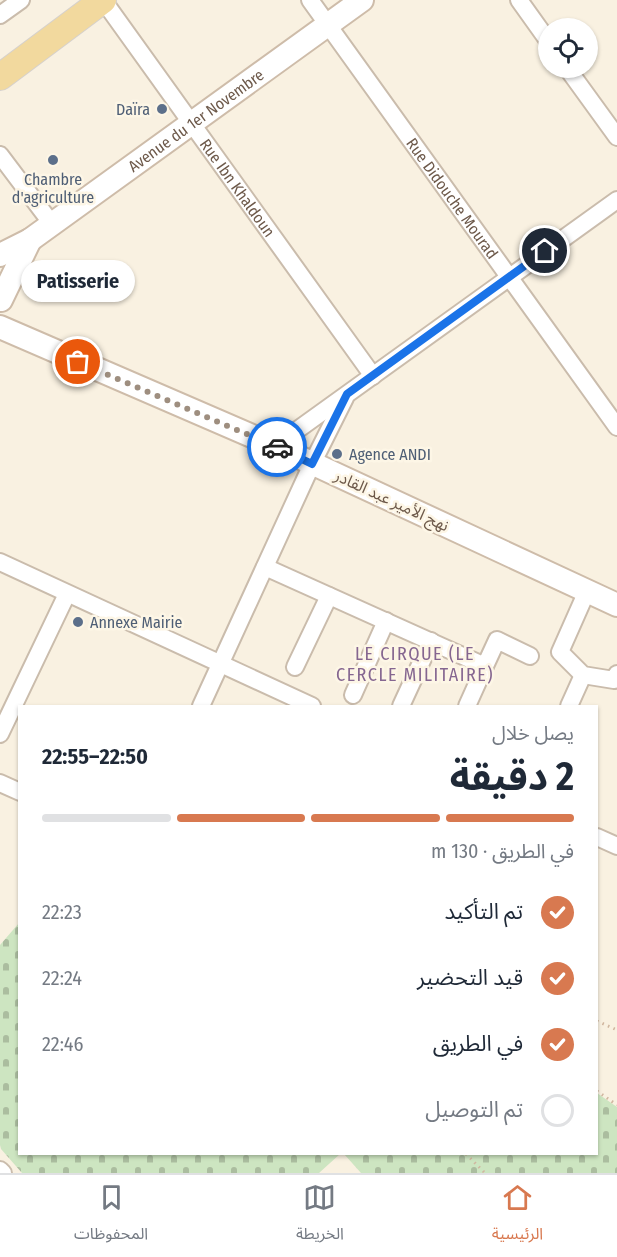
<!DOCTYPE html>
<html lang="ar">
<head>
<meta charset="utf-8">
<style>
	body { margin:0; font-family:"Fira Sans Condensed","Noto Sans Arabic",sans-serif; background:#f6f6f7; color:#1f2937; direction:rtl; height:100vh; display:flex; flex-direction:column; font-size:22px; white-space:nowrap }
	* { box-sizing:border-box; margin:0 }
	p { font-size:20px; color:#747a83 }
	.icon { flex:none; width:33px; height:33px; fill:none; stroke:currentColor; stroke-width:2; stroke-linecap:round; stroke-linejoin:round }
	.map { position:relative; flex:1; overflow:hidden; direction:ltr }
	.drawer { position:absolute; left:18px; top:705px; width:580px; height:450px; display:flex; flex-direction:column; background:#fff; border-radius:0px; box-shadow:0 2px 4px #0004; direction:rtl }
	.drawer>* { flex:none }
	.buttons { position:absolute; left:538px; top:18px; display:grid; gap:12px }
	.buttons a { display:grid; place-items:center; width:60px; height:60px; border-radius:50%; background:#fff; box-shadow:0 2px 4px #0004; font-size:30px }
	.pin { position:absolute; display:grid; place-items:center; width:51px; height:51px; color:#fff; margin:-26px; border:3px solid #fff; border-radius:50%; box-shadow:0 2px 6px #0007 }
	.courier { position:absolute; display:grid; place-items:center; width:60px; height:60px; margin:-30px; border:4px solid #1a73e8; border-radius:50%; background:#fff; color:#222; box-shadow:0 2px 8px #0007 }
	.bubble { position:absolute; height:42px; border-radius:21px; background:#fff; box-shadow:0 2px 4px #0004; font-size:20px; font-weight:700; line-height:42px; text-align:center; direction:rtl }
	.headline em { font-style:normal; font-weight:700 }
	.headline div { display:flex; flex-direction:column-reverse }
	.headline { display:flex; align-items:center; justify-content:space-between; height:102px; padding:0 24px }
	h1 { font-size:39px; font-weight:700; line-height:45px }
	.bar { display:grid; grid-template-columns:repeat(4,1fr); gap:9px 6px; align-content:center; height:72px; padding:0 24px }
	.bar i { height:8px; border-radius:4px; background:#e0e1e3 }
	.bar .current { background:#d87950 }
	.bar p { grid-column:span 4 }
	ol { padding:0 24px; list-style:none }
	li { display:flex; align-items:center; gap:18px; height:66px }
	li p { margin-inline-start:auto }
	li .icon { padding:6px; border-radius:50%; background:#d87950; color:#fff; stroke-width:4 }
	li:last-child { color:#747a83 }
	li i { width:33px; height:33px; border:3px solid #e0e1e3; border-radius:50% }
	.tabs { display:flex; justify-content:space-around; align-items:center; height:84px; border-top:2px solid #e0e1e3; background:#fff; font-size:16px; color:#747a83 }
	.tabs a { display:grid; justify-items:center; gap:3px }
	.tabs .current { color:#d87950 }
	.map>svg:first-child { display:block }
</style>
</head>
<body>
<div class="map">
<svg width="617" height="1173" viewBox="0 0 617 1173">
	<defs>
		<pattern id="cemetery-stones" width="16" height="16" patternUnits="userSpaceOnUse" patternTransform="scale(1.5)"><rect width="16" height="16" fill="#cde5c1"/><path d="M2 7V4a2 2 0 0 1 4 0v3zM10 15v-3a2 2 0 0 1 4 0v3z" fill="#abbd9f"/></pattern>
	</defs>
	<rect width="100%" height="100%" fill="#f9f1e1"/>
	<g fill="url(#cemetery-stones)">
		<polygon points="19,923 20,1154 340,1154 319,1173 22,1173 1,1149 0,1145 0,945"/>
		<polygon points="597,1093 617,1107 617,1173 361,1173 344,1154 597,1154"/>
	</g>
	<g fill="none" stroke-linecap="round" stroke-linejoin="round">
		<defs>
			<g id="minor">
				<path id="s1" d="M 103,0 L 373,376"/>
				<path id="s2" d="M 310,0 L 617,427"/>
				<polyline points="519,0 549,42"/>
				<polyline points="0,15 21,0"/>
				<polyline points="567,68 617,137"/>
				<polyline points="0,155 52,224"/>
				<polyline points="275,446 617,200"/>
				<polyline points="0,562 312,706"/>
				<polyline points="265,567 485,666 497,640 530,656"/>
				<polyline points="587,591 560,652 583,675 614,680 617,674"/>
				<polyline points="295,667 329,596"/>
				<polyline points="353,695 386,621"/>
				<polyline points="201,706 312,464 345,398"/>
				<polyline points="401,706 431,641"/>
				<polyline points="467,706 485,666"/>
				<polyline points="569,706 583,675"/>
				<polyline points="0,734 67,594"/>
				<polyline points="0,783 20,792"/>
				<polyline points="597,837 617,846"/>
				<polyline points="0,1170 3,1173"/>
			</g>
			<g id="secondary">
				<path id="s3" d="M 0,255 L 30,240 L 362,0"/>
				<polyline points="1,300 30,240"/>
				<polyline points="0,327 275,446 617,605"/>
			</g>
			<polyline id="primary" points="0,77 103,0"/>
		</defs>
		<use href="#minor" stroke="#cabcac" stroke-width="20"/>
		<use href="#secondary" stroke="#cebca9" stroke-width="26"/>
		<use href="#primary" stroke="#d6d1cc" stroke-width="28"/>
		<g stroke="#d0b69f" stroke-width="3" stroke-dasharray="1.5 4.5" stroke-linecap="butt">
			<polyline points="597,1021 617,1030"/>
			<polyline points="597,1091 617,1105"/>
			<polyline points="466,1154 485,1173"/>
		</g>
		<use href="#minor" stroke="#fff" stroke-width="16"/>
		<use href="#secondary" stroke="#fff" stroke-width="22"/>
		<use href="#primary" stroke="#f2d99e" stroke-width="26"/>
	</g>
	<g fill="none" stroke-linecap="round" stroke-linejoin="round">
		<polyline stroke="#9e8e7f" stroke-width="6" stroke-dasharray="0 10.8" points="78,362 277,447"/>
		<polyline stroke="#1a73e8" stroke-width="8" points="277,447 312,464 347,394 545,251"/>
	</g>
	<g fill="#5c6f8a" stroke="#fdf6e6" stroke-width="2">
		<circle cx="162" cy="109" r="6"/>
		<circle cx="53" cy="160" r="6"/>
		<circle cx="337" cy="454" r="6"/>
		<circle cx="78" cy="622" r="6"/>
	</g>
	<g text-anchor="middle" stroke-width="5" stroke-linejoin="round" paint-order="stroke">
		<g font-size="16" fill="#4e5e75" stroke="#fdf6e6" text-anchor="start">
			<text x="150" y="115" text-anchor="end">Daïra</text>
			<text x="53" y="185" text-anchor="middle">Chambre<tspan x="53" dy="18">d'agriculture</tspan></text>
			<text x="349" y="460">Agence ANDI</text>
			<text x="90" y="628">Annexe Mairie</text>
		</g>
		<g font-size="16" fill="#6d594a" stroke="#fdf6e6">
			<text dy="6" stroke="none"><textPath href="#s3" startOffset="238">Avenue du 1er Novembre</textPath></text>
			<text dy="6" stroke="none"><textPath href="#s1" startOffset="231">Rue Ibn Khaldoun</textPath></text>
			<text dy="6" stroke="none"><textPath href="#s2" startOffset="244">Rue Didouche Mourad</textPath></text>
			<text transform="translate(392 500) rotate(25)" y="6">نهج الأمير عبد القادر</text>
		</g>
		<g font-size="18" letter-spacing="1.5" fill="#856690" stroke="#fdf6e6">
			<text x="415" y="660">LE CIRQUE (LE<tspan x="415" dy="21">CERCLE MILITAIRE)</tspan></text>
		</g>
	</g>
</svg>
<div class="buttons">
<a><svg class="icon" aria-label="locate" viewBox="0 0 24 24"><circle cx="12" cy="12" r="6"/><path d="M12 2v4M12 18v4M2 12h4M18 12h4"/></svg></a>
</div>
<div class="pin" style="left:78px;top:362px;background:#ea580c"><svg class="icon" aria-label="bag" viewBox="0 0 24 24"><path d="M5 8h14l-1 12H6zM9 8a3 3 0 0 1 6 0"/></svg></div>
<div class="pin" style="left:545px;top:251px;background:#1f2937"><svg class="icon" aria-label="home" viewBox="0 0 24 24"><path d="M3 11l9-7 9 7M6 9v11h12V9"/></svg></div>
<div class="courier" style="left:277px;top:447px"><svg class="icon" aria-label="car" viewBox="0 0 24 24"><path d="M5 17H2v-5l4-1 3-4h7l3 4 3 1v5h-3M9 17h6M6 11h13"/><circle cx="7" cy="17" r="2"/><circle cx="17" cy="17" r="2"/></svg></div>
<div class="bubble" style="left:21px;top:260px;width:114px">Patisserie</div>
<section class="drawer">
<div class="headline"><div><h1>2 دقيقة</h1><p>يصل خلال</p></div><em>22:50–22:55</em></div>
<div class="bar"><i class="current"></i><i class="current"></i><i class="current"></i><i></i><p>في الطريق · 130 m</p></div>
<ol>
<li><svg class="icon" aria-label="check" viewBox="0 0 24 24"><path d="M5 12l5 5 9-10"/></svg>تم التأكيد<p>22:23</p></li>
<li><svg class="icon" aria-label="check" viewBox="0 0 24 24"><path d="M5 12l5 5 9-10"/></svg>قيد التحضير<p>22:24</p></li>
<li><svg class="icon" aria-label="check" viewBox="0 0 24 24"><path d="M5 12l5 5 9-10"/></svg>في الطريق<p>22:46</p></li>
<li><i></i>تم التوصيل</li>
</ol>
</section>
</div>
<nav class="tabs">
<a class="current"><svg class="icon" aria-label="home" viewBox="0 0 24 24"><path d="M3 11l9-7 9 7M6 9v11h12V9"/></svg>الرئيسية</a>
<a><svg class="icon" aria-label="map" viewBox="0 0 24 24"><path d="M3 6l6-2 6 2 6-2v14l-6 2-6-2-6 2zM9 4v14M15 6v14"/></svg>الخريطة</a>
<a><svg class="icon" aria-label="saved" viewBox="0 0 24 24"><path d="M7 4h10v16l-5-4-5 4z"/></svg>المحفوظات</a>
</nav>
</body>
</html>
